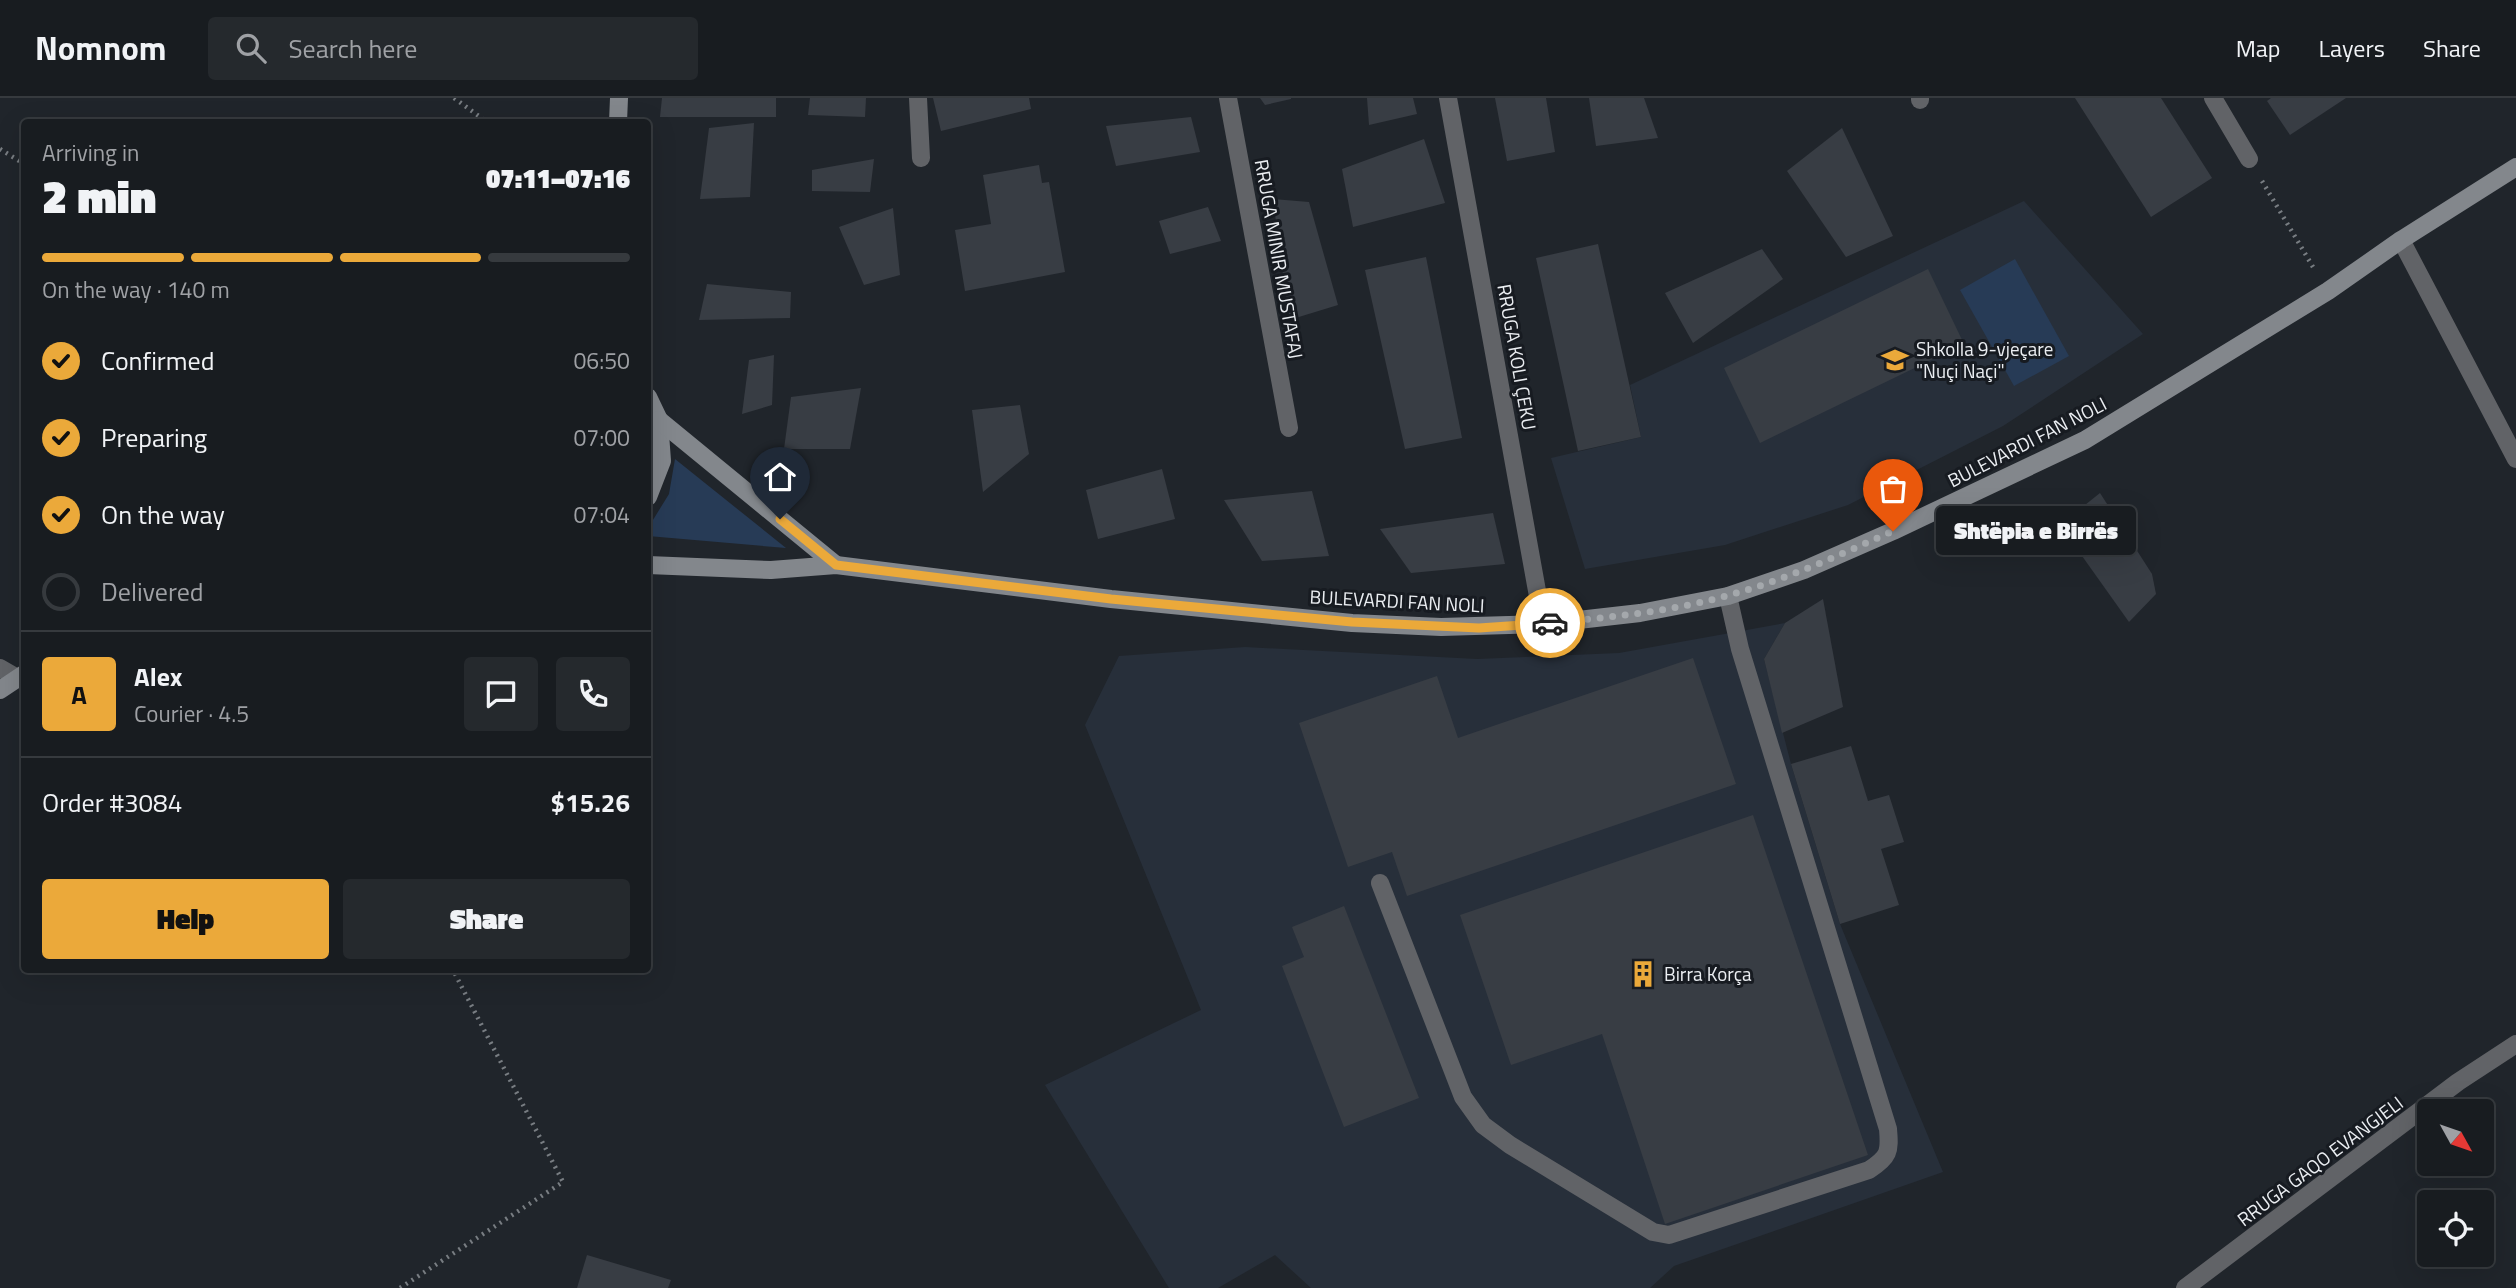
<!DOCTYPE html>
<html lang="en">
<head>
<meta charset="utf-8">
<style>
	body { margin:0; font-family:"Titillium Web",sans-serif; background:#25292d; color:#f1f3f6; height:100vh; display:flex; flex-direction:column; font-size:26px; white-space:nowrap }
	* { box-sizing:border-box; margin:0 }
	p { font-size:23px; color:#9fa1a5 }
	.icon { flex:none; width:38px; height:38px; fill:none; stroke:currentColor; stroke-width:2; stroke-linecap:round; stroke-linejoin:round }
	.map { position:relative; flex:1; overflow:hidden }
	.sheet { position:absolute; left:21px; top:21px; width:630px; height:854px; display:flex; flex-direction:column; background:#181c20; border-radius:7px; box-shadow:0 7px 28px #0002,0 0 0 2px #363a3e }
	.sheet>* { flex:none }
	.needle { width:46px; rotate:130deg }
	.fabs { position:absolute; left:2417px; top:1001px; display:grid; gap:14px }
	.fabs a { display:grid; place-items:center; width:77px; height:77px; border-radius:7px; background:#181c20; box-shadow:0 7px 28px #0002,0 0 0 2px #363a3e; font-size:35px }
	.pin { position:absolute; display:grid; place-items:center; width:60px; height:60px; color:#fff; margin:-72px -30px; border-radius:50% 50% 50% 0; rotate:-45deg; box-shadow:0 0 7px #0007 }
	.pin .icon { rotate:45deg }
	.courier { position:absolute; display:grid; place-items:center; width:70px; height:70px; margin:-35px; border:5px solid #eba93a; border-radius:50%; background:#fff; color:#222; box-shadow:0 2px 9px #0007 }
	.bubble { position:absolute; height:49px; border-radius:7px; background:#181c20; box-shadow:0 7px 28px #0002,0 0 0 2px #363a3e; font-size:23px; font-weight:800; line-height:49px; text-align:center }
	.overview em { font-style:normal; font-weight:800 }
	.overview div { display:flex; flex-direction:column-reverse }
	.overview { display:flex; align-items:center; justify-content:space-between; height:119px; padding:0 21px }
	h1 { font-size:46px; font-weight:800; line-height:52px }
	.bar { display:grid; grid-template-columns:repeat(4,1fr); gap:10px 7px; align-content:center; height:84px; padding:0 21px }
	.bar i { height:9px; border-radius:5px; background:#363a3e }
	.bar .on { background:#eba93a }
	.bar p { grid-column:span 4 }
	.line { display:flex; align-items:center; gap:18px; padding:0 21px; border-top:2px solid #363a3e }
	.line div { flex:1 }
	.round { display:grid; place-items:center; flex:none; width:74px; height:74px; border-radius:7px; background:#25292d }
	ol { padding:0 21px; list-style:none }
	li { display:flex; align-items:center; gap:21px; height:77px }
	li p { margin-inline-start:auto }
	li .icon { padding:7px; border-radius:50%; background:#eba93a; color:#111; stroke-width:4 }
	li:last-child { color:#9fa1a5 }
	li i { width:38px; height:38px; border:4px solid #363a3e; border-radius:50% }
	.button { display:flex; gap:14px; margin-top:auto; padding:14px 21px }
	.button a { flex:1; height:80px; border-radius:7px; background:#eba93a; color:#111; font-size:28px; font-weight:800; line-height:80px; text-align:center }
	.button a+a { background:#25292d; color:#f1f3f6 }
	header { display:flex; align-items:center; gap:42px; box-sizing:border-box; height:98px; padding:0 35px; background:#181c20; border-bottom:2px solid #363a3e }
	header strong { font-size:33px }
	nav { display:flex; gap:38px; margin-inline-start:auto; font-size:24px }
	.search { width:490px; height:63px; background:#25292d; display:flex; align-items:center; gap:18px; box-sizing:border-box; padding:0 24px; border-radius:7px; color:#9fa1a5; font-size:26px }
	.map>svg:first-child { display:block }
</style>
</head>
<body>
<header>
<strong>Nomnom</strong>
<div class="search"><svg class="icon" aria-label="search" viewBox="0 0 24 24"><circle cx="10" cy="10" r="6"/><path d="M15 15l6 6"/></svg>Search here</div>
<nav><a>Map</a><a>Layers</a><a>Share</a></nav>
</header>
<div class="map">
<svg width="2516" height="1190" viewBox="0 0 2516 1190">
	<rect width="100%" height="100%" fill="#20252b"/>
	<g fill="#272f3a">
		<polygon points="2024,103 2143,236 2003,328 1848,407 1725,447 1585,471 1551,360 1641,339 1630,287"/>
		<polygon points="1785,525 1764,561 1791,666 1840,826 1943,1074 1674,1168 1650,1190 1311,1190 1275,1157 1218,1190 1169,1190 1045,987 1201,912 1085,627 1119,558 1245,549 1477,561 1619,555"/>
	</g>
	<g fill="#273b56">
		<polygon points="2015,161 2069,258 2014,288 1960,192"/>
		<polygon points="675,361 786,450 648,438 648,430 669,396"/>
	</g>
	<g fill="#383d44">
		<polygon points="662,0 776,0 776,19 660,19"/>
		<polygon points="810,0 866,0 865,19 808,17"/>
		<polygon points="933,0 1029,0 1031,11 941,33"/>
		<polygon points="1260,0 1291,0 1291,1 1265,7"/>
		<polygon points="1367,0 1413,0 1417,16 1369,27"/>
		<polygon points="1495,0 1546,0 1555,54 1507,63"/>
		<polygon points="1589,0 1644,0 1658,40 1596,48"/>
		<polygon points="2075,0 2161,0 2212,80 2151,119"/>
		<polygon points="2271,0 2346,0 2290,37 2267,3"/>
		<polygon points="1191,19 1200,54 1116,68 1106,28"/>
		<polygon points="754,25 750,99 700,101 709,30"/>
		<polygon points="1842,30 1893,138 1846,159 1787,73"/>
		<polygon points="1424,41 1445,105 1353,129 1342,71"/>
		<polygon points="874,61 870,94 812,93 812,72"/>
		<polygon points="1039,67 1042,85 1049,84 1065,174 965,193 955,132 991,126 983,77"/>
		<polygon points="1273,101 1309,104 1338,207 1289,222"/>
		<polygon points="1208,109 1221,143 1170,156 1159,123"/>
		<polygon points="893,110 900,177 864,187 839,129"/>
		<polygon points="1598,146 1641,339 1578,353 1536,160"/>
		<polygon points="1762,151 1783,181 1693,245 1665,195"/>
		<polygon points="1426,159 1462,340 1405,351 1365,172"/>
		<polygon points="1928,171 1964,246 1760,345 1724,270"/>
		<polygon points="707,186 791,194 790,220 699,222"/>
		<polygon points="774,257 772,307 742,316 749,262"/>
		<polygon points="861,290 850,351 784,351 791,299"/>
		<polygon points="1020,307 1029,356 983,394 972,312"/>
		<polygon points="1162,371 1175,421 1098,441 1086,392"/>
		<polygon points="1312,393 1329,458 1262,463 1224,402"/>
		<polygon points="2100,395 2152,476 2156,496 2129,524 2060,427"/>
		<polygon points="1493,415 1505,466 1411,475 1380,431"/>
		<polygon points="1823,501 1843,609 1782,635 1764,561 1785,525"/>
		<polygon points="1693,560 1736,686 1407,798 1392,754 1348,769 1299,625 1437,578 1458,640"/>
		<polygon points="1851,648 1868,703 1889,697 1904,744 1881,751 1899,807 1840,826 1791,666"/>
		<polygon points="1753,717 1868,1057 1665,1126 1602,936 1511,967 1460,817"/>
		<polygon points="1344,808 1419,1000 1344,1029 1282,868 1304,859 1292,829"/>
		<polygon points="587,1157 671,1182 668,1190 577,1190"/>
	</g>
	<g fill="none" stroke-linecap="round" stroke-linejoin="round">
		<g stroke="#787d82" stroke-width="4.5" stroke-dasharray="2 5" stroke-linecap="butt">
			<polyline points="454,0 487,24"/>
			<polyline points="0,51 24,66"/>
			<polyline points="2262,83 2313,169"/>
			<polyline points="400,1190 563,1084 453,872"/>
		</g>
		<path stroke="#616367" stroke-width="18" d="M 1380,785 L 1463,999 L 1483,1027 L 1510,1047 L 1653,1134 L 1669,1137 L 1869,1072 C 1889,1059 1890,1054 1888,1031 L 1740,551 L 1728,498"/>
		<g stroke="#616367" stroke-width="18">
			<polyline points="918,0 921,60"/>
			<polyline points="1228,0 1289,330"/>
			<polyline points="1448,0 1543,526"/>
			<polyline points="1920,0 1920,2"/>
			<polyline points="2213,0 2249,61"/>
			<polyline points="2401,142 2516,361"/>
			<polyline points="0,570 19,581"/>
			<polyline points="2185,1190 2458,984 2516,946"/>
		</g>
		<g stroke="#83878c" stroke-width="18">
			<polyline points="618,24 619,0"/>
			<polyline points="648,299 659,322 662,363 648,399"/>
			<polyline points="659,322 836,467"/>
			<polyline points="648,467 771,472 836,467 1111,501 1352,525 1441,529 1543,526 1640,515 1728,498 1804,472 1893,433 2085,342 2328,193 2401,142 2516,69"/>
			<polyline points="0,592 24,576"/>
		</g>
	</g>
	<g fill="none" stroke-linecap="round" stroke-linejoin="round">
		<path stroke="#a4a8ac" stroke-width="7" stroke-dasharray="0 12.6" d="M 1550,525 C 1609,519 1671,514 1729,497 C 1786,482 1839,457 1893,433"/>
		<polyline stroke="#eba93a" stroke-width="9" points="780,421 836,467 1111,501 1352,524 1479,530 1550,525"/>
	</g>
	<defs>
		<symbol id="school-bare" viewBox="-9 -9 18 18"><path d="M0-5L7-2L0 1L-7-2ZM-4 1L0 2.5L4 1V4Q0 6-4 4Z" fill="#eba93a" stroke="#171b21" stroke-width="2.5" paint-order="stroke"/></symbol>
		<symbol id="building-bare" viewBox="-9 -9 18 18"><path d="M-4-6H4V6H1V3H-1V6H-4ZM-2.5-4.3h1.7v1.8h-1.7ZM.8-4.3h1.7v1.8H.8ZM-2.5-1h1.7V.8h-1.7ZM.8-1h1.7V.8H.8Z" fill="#eba93a" stroke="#171b21" stroke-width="2.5" paint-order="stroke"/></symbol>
	</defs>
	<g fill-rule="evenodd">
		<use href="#school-bare" x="1876" y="243" width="38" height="38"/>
		<use href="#building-bare" x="1624" y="857" width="38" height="38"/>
	</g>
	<g text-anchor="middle" stroke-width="6" stroke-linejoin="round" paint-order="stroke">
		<g font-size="19" fill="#ebeef2" stroke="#171b21">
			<text transform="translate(1279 161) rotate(80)" y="7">RRUGA MINIR MUSTAFAJ</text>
			<text transform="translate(1517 259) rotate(80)" y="7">RRUGA KOLI ÇEKU</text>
			<text transform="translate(2027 344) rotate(-27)" y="7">BULEVARDI FAN NOLI</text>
			<text transform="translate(1397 503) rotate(3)" y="7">BULEVARDI FAN NOLI</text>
			<text transform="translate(2320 1063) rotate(-37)" y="7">RRUGA GAQO EVANGJELI</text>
		</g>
		<g font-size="19" fill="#ebeef2" stroke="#171b21" text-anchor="start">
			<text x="1916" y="258">Shkolla 9-vjeçare<tspan x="1916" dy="22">"Nuçi Naçi"</tspan></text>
			<text x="1664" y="883">Birra Korça</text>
		</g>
	</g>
</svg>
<div class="fabs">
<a><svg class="needle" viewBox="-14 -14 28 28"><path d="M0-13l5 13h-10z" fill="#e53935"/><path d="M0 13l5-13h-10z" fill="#9fa1a5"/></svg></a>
<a><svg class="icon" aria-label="locate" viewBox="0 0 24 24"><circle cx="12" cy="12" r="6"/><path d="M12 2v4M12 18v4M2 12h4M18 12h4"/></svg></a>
</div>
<div class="pin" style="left:1893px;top:433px;background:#ea580c"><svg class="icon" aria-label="bag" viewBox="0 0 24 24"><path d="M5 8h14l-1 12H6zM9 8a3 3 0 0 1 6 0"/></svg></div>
<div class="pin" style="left:780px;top:421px;background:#1f2937"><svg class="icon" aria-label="home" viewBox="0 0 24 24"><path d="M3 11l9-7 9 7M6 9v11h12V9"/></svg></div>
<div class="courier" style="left:1550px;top:525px"><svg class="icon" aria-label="car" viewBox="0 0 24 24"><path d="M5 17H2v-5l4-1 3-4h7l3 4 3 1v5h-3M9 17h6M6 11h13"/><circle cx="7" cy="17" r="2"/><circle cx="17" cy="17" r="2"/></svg></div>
<div class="bubble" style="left:1936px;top:408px;width:200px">Shtëpia e Birrës</div>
<section class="sheet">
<div class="overview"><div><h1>2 min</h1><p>Arriving in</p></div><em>07:11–07:16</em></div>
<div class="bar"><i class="on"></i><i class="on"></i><i class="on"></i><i></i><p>On the way · 140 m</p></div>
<ol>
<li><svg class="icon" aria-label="check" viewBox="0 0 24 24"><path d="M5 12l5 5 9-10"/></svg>Confirmed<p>06:50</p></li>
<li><svg class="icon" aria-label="check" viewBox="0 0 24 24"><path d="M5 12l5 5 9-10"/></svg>Preparing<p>07:00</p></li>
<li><svg class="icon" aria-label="check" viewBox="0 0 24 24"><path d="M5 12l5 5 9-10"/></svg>On the way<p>07:04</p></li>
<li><i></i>Delivered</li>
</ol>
<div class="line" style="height:126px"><b class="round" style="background:#eba93a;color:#111">A</b><div><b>Alex</b><p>Courier · 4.5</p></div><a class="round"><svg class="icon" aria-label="chat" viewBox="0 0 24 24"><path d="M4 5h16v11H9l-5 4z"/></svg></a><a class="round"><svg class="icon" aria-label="phone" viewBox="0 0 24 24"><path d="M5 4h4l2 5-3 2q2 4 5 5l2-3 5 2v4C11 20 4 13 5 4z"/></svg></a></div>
<div class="line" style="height:91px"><div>Order #3084</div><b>$15.26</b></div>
<div class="button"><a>Help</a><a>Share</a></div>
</section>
</div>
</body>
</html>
